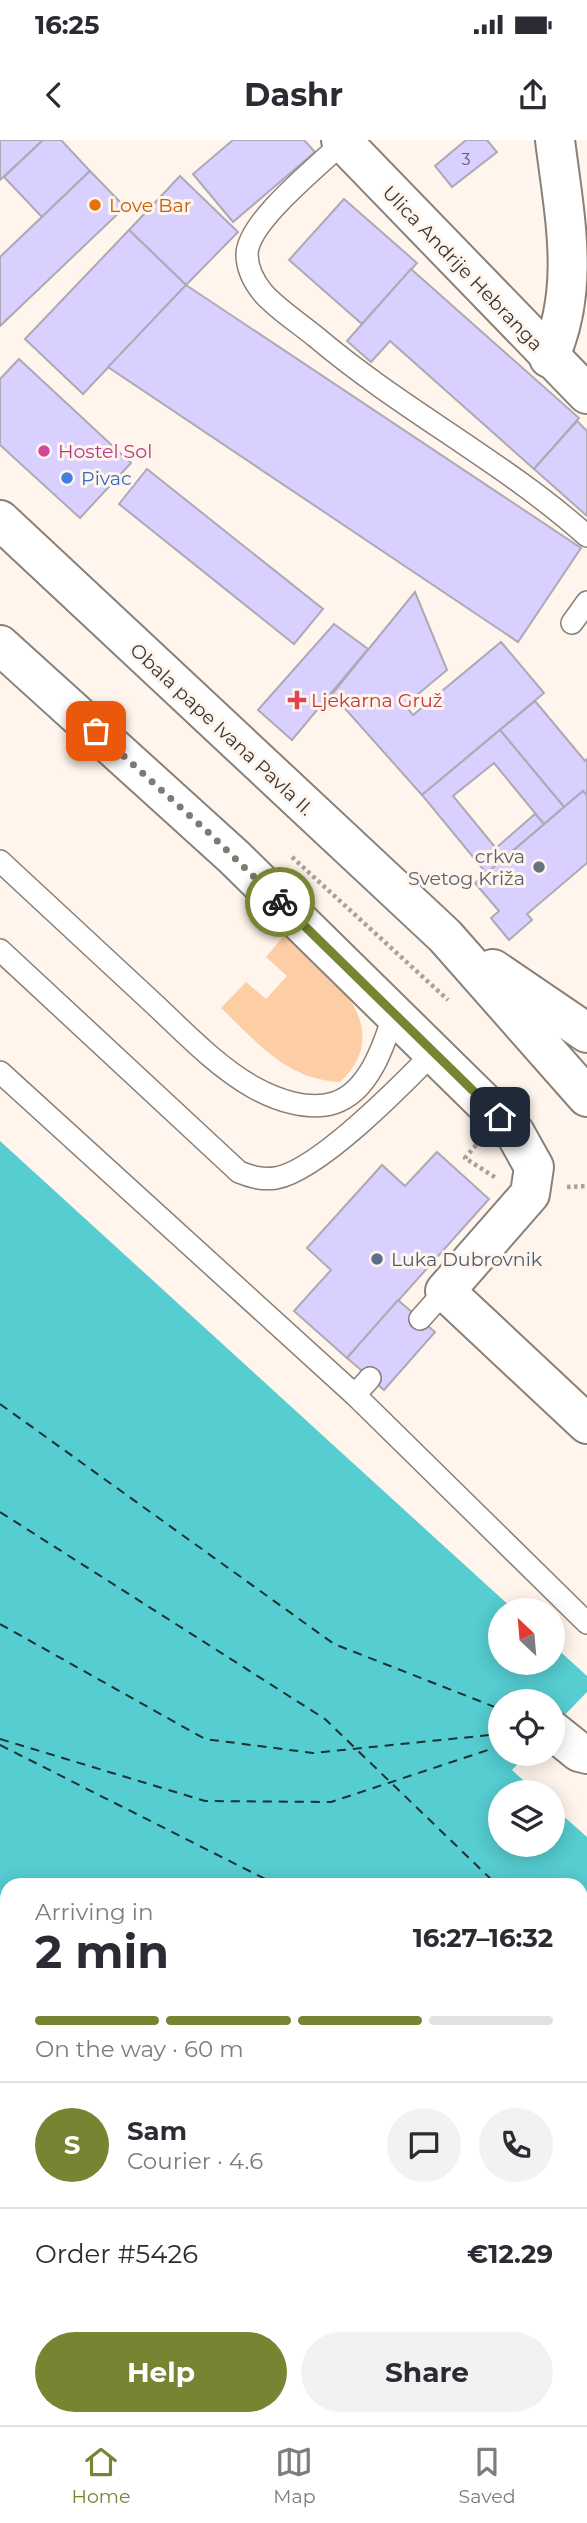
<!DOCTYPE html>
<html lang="en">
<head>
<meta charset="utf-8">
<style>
	body { margin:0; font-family:Montserrat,sans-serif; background:#f2f2f3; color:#2b2b33; height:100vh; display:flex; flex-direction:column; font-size:26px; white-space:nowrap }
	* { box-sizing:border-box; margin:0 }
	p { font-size:23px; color:#7c7c81 }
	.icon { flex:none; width:38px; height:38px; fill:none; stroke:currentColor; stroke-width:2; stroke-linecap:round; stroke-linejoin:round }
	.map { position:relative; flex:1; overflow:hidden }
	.details { position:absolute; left:0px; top:1738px; width:588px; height:548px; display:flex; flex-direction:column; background:#fff; border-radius:21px 21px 0 0; box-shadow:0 4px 18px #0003 }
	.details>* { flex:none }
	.needle { width:46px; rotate:334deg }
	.buttons { position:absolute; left:488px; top:1458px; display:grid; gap:14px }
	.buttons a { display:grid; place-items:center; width:77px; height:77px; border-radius:50%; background:#fff; box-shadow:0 4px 18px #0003; font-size:35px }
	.pin { position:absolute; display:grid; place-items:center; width:60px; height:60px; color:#fff; margin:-30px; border-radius:14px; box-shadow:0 4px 10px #0006 }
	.courier { position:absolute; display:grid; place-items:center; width:70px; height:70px; margin:-35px; border:5px solid #778432; border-radius:50%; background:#fff; color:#222; box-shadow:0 2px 9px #0007 }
	.summary em { font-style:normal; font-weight:700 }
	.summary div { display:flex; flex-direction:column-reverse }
	.summary { display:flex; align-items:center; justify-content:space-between; height:119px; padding:0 35px }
	h1 { font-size:46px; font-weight:700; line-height:52px }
	.bar { display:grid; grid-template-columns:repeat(4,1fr); gap:10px 7px; align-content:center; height:84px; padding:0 35px }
	.bar i { height:9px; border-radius:5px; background:#e1e1e2 }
	.bar .current { background:#778432 }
	.bar p { grid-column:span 4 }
	.line { display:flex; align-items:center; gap:18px; padding:0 35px; border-top:2px solid #e1e1e2 }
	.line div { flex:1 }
	.round { display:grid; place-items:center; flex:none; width:74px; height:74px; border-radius:37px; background:#f2f2f3 }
	.primary-button { display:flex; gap:14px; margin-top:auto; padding:14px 35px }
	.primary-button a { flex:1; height:80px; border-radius:42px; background:#778432; color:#fff; font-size:28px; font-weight:700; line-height:80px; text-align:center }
	.primary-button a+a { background:#f2f2f3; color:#2b2b33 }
	.status { display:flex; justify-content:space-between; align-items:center; height:49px; padding:0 35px; background:#fff; direction:ltr }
	.status svg { height:19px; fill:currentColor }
	header { display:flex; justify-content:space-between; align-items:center; height:91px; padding:0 35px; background:#fff; font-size:32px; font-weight:700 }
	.dock { display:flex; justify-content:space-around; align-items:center; height:98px; border-top:2px solid #e1e1e2; background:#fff; font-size:19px; color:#7c7c81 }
	.dock a { display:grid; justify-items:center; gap:4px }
	.dock .current { color:#778432 }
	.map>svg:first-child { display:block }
</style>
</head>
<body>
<div class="status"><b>16:25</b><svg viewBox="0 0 49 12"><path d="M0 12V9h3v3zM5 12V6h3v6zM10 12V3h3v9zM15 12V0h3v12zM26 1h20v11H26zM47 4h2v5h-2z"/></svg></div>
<header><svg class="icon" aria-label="back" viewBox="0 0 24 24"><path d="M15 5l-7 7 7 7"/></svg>Dashr<svg class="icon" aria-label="share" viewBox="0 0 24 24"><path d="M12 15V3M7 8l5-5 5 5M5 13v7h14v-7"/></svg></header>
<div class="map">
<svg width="587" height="2285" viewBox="0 0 587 2285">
	<rect width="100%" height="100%" fill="#fff5ec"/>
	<path fill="#fdcda5" d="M 288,791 C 328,832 399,887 340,942 C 286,939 259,904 221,868 L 246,842 L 266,859 L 287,836 L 266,817 Z"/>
	<path fill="#55cdd1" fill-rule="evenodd" d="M 0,1001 L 514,1470 L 500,1470 L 500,1522 L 553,1522 L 553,1505 L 587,1536 L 587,1552 L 553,1587 L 553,1561 L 500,1561 L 500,1614 L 527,1614 L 512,1630 L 536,1652 L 500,1652 L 500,1704 L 553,1704 L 553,1667 L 587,1697 L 587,2285 L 0,2285 ZM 7,1745 L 581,1745 L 581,2278 L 7,2278 Z"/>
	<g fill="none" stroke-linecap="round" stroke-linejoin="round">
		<g stroke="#1c3132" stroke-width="2" stroke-dasharray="9 7" stroke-linecap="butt">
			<polyline points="0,1264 334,1504 500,1569"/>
			<polyline points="0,1372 325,1579 497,1745"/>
			<polyline points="0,1484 205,1599 313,1613 500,1594"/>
			<polyline points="0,1599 205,1661 331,1662 500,1606"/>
			<polyline points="0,1605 277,1745"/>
			<polyline points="581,1816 587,1818"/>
			<polyline points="581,1843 587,1841"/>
		</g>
	</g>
	<g fill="#d9d0ff" stroke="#acaab5" stroke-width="2">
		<polygon points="0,0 43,0 0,40"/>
		<polygon points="43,0 61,0 90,31 42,77 4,37"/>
		<polygon points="233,0 304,0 315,12 233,82 193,34"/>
		<polygon points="466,0 487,0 497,12 452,47 435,26"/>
		<polygon points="90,31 125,67 0,186 0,117"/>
		<polygon points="180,36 238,92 186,145 129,90"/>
		<polygon points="344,59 417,123 362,184 289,120"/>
		<polygon points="129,90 186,145 83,254 25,199"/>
		<polygon points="411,129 579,278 534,329 390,201 371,222 347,201"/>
		<polygon points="186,145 581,408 518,502 108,227"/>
		<polygon points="19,219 131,323 80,378 0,305 0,239"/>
		<polygon points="577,281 587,291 587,376 534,329"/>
		<polygon points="147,329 323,469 294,504 119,364"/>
		<polygon points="415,452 447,530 405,565 413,575 501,502 544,553 422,655 332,554"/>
		<polygon points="334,484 368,509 292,600 258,570"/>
		<polygon points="535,561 585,621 587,619 587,656 583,651 564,667 500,590"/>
		<polygon points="500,590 564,667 544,684 494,623 453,656 504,718 487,734 422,655"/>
		<polygon points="583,651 587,656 587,723 527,774 532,780 509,800 491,778 499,771 475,743"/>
		<polygon points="535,674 544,684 504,718 496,708"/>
		<polygon points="437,1012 489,1059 347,1218 294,1171 331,1130 307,1108 382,1025 405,1046"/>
		<polygon points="398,1160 435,1192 384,1250 347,1218"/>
	</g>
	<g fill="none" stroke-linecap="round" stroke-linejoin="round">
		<defs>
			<g id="service">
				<path d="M 343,2 C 319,26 248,81 247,114 C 247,128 254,142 263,153 C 277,169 299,183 316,197 C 402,270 503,321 587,396"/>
				<polyline points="572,483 587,462"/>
				<path d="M 0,721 C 51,768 101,815 152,862 C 183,891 216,926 253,947 C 276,960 308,971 334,963 C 369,952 384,905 394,874"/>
				<path d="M 0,810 L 239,1032 C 252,1037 262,1040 276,1038 C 319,1030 402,945 434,912"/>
				<polyline points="0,932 355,1255 587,1483"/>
				<polyline points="420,1179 445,1151"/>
				<polyline points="355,1255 370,1238"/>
			</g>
			<g id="minor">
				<path d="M 549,218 C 581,148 564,74 555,0"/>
				<polyline points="0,505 234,717 515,993 534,1027 530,1054 445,1151 587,1284"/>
				<polyline points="553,1591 579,1612 587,1614"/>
			</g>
			<polyline id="tertiary" points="341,0 587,254"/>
			<g id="secondary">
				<polyline points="0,380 445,796 587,957"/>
				<polyline points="493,829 587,893"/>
			</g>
		</defs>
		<use href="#service" stroke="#898079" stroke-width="24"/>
		<use href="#minor" stroke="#898079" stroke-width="42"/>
		<use href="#tertiary" stroke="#898079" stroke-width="42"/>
		<use href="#secondary" stroke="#898079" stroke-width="42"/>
		<g stroke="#a9a29c" stroke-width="4.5" stroke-dasharray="3.5 3.5" stroke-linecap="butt">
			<polyline points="292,717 448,860"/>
			<polyline points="476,1005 465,1018 496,1038"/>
			<polyline points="567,1047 587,1046"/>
		</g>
		<use href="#service" stroke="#fff" stroke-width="21"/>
		<use href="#minor" stroke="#fff" stroke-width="38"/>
		<use href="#tertiary" stroke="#fff" stroke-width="38"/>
		<use href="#secondary" stroke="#fff" stroke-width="38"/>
	</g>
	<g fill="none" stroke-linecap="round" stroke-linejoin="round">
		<polyline stroke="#7f7a74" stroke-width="7" stroke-dasharray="0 12.6" points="96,591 210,694 280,762"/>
		<polyline stroke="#778432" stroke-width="9" points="280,762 500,977"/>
	</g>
	<circle fill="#e8710a" stroke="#fff5ec" stroke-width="2.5" cx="95" cy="65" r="7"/>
	<circle fill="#d1479c" stroke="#fff5ec" stroke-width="2.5" cx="44" cy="311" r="7"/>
	<circle fill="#3f7fe0" stroke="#fff5ec" stroke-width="2.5" cx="67" cy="338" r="7"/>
	<path fill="#e0444e" stroke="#fff5ec" stroke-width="2.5" d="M293.5 549.5h7v7h7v7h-7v7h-7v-7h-7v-7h7z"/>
	<circle fill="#6b7280" stroke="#fff5ec" stroke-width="2.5" cx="539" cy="727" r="7"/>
	<circle fill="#5c6f8a" stroke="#fff5ec" stroke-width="2.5" cx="377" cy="1119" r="7"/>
	<g text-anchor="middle" stroke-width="6" stroke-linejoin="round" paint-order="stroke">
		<g font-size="16" fill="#625d67">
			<text x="466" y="25">3</text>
		</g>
		<g font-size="19" fill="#c56008" stroke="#fff5ec" text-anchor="start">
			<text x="109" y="72">Love Bar</text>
		</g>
		<g font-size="19" fill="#3a3734" stroke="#fff5ec">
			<text transform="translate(463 128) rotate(46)" y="7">Ulica Andrije Hebranga</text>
			<text transform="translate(222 589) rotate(43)" y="7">Obala pape Ivana Pavla II.</text>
		</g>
		<g font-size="19" fill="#b23c85" stroke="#fff5ec" text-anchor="start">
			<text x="58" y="318">Hostel Sol</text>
		</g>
		<g font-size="19" fill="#366cbe" stroke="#fff5ec" text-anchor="start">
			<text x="81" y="345">Pivac</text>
		</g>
		<g font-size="19" fill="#be3a42" stroke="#fff5ec" text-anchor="start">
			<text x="311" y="567">Ljekarna Gruž</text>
		</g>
		<g font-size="19" fill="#5b616d" stroke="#fff5ec" text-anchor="end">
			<text x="525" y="723">crkva<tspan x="525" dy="22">Svetog Križa</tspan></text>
		</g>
		<g font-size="19" fill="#4e5e75" stroke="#fff5ec" text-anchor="start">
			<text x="391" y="1126">Luka Dubrovnik</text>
		</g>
	</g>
</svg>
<div class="buttons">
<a><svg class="needle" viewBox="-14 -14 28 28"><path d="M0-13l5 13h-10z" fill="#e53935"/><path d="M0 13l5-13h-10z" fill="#7c7c81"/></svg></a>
<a><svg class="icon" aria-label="locate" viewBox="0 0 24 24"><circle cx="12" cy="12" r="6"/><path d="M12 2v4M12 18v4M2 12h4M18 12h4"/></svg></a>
<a><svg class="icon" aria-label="layers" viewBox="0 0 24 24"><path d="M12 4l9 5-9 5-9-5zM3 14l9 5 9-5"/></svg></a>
</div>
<div class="pin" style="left:96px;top:591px;background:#ea580c"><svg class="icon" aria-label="bag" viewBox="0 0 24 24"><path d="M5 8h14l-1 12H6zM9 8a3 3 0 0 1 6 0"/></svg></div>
<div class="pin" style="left:500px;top:977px;background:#1f2937"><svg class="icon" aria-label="home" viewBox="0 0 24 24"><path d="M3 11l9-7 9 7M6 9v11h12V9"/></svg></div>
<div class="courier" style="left:280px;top:762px"><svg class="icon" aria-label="bike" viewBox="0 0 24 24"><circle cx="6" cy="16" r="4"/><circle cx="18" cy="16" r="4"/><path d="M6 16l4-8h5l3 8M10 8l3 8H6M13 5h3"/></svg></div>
<section class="details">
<div class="summary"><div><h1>2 min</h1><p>Arriving in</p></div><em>16:27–16:32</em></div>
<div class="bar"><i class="current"></i><i class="current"></i><i class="current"></i><i></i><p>On the way · 60 m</p></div>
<div class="line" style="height:126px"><b class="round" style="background:#778432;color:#fff">S</b><div><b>Sam</b><p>Courier · 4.6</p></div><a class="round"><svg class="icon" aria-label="chat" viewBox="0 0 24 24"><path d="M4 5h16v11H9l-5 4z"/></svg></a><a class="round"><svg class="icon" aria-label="phone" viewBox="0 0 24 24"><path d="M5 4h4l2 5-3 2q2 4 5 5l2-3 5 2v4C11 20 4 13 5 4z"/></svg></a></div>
<div class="line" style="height:91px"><div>Order #5426</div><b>€12.29</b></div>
<div class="primary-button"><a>Help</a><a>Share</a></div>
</section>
</div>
<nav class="dock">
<a class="current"><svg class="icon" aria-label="home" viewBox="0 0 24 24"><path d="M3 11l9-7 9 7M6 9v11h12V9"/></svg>Home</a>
<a><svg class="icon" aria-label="map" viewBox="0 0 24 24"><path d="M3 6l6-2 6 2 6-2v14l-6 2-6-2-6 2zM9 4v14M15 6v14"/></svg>Map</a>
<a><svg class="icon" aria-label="saved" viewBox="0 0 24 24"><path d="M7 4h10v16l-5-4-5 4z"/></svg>Saved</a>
</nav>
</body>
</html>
